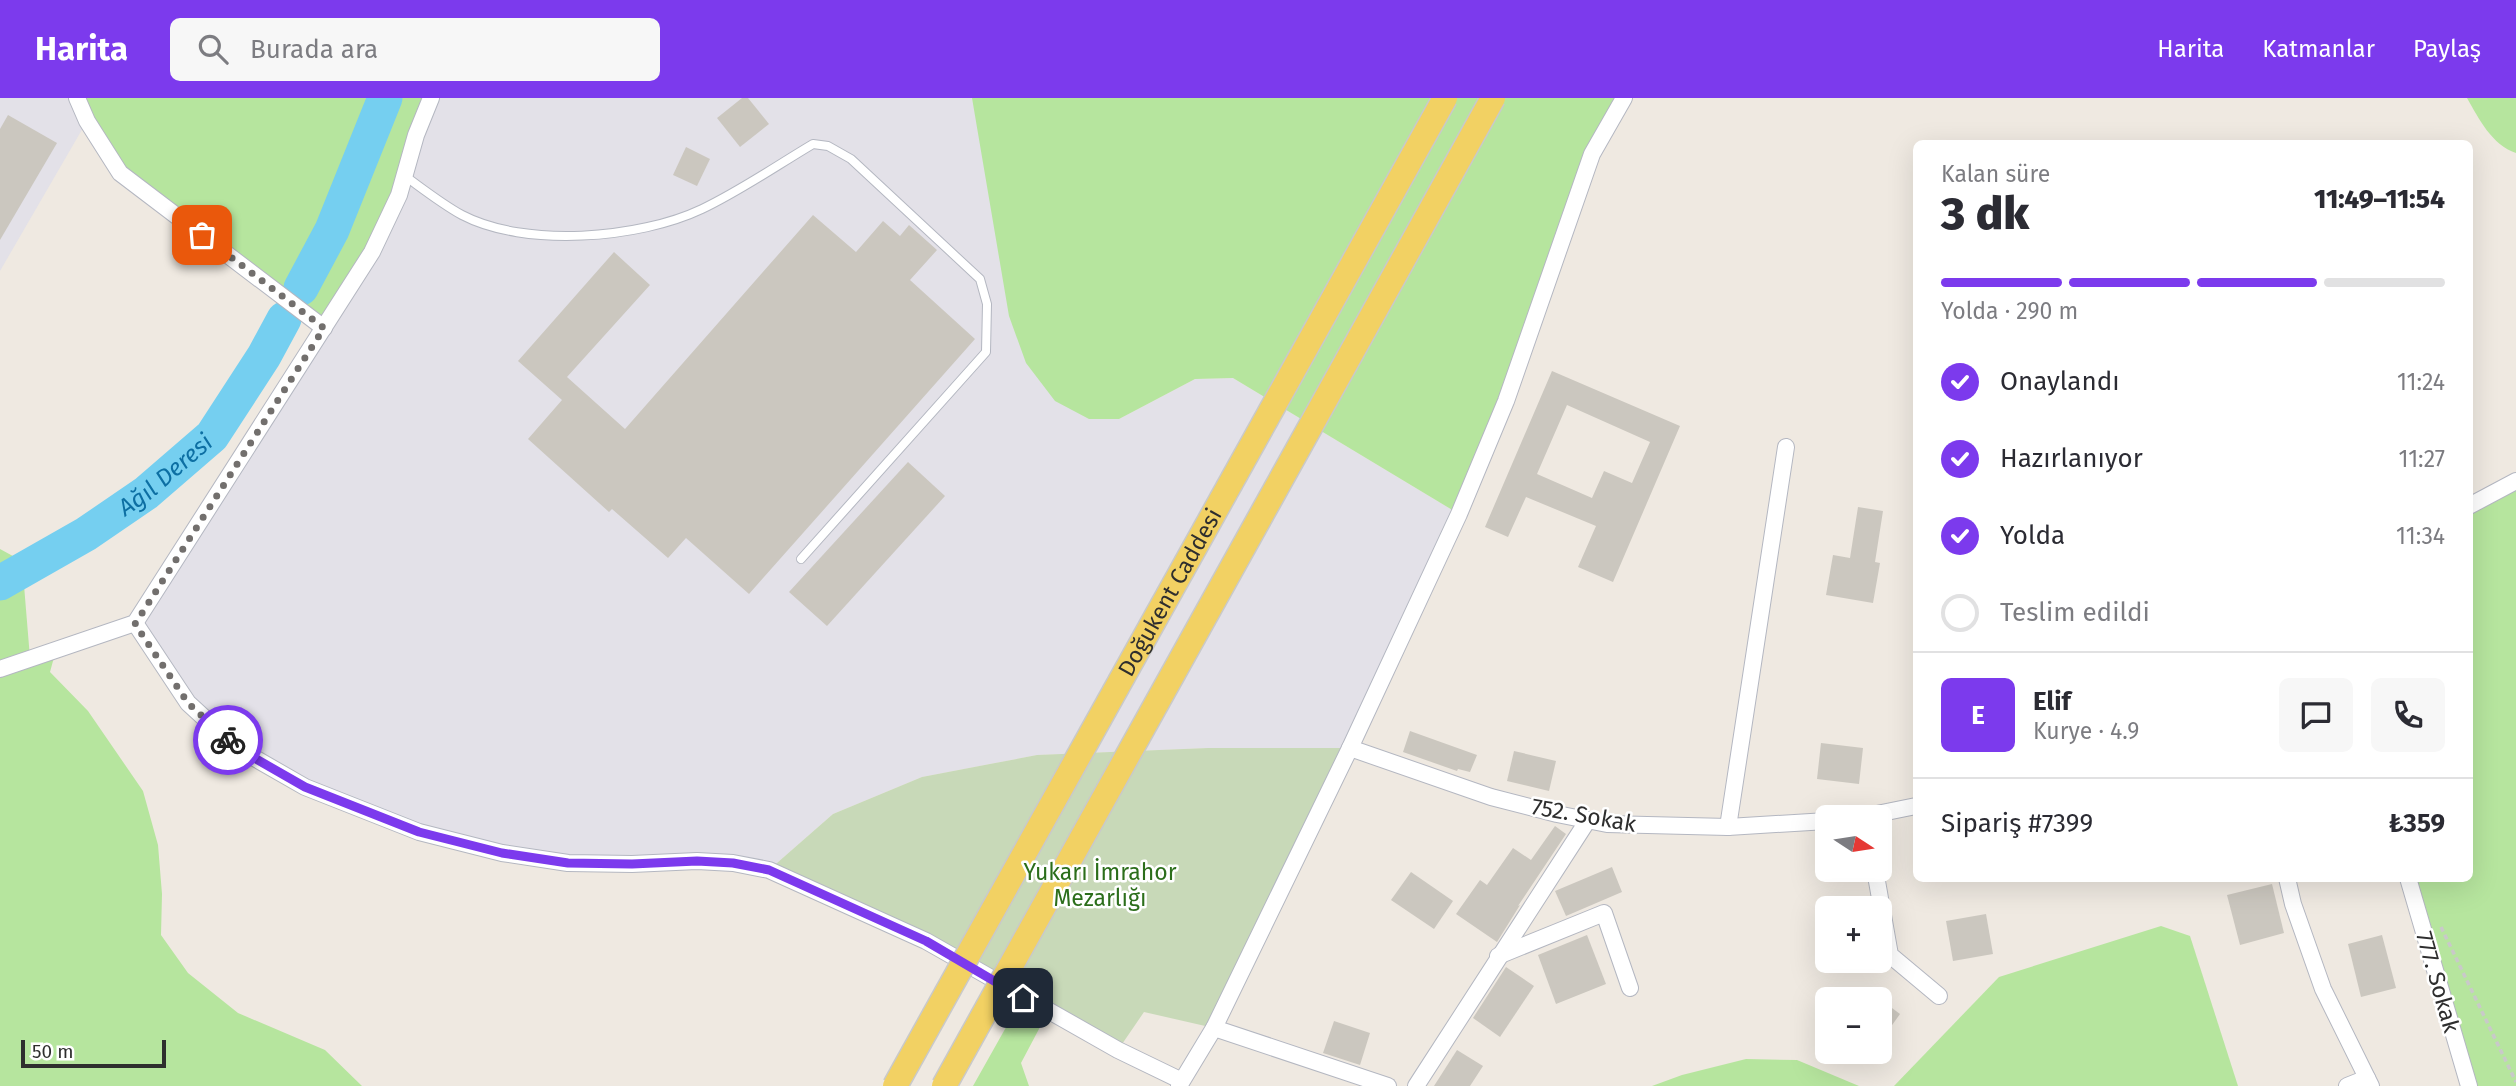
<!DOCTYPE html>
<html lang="tr">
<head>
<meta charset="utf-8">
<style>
	body { margin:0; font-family:"Fira Sans",sans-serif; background:#f7f7f7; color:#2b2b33; height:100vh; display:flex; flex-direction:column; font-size:26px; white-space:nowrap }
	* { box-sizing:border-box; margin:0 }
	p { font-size:23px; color:#7c7c81 }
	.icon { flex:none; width:38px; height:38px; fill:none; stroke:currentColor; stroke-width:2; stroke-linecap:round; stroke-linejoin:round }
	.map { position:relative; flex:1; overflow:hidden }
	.side { position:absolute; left:1913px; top:42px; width:560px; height:742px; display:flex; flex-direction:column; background:#fff; border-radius:10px; box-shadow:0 7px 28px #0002 }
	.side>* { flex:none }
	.needle { width:46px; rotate:102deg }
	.controls { position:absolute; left:1815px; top:707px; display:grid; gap:14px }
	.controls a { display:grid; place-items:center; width:77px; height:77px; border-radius:10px; background:#fff; box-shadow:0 7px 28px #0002; font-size:35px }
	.scale { position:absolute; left:21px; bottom:18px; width:145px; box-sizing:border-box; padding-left:7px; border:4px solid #2e2e2e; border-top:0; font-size:19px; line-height:24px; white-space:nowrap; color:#2e2e2e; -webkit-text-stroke:5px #fff; paint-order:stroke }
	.pin { position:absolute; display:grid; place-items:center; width:60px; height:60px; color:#fff; margin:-30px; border-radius:14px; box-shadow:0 4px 10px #0006 }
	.courier { position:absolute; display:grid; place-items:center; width:70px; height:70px; margin:-35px; border:5px solid #7c3aed; border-radius:50%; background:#fff; color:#222; box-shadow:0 2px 9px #0007 }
	.overview em { font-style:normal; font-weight:800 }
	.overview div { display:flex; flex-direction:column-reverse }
	.overview { display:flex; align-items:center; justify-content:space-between; height:119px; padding:0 28px }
	h1 { font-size:46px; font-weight:800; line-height:52px }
	.bar { display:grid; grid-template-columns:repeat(4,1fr); gap:10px 7px; align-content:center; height:84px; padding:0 28px }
	.bar i { height:9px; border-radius:5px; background:#e1e1e2 }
	.bar .selected { background:#7c3aed }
	.bar p { grid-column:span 4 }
	.line { display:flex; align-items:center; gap:18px; padding:0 28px; border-top:2px solid #e1e1e2 }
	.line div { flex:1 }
	.round { display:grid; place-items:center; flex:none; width:74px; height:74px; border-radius:10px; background:#f7f7f7 }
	ol { padding:0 28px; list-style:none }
	li { display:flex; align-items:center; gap:21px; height:77px }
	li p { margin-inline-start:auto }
	li .icon { padding:7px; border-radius:50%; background:#7c3aed; color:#fff; stroke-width:4 }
	li:last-child { color:#7c7c81 }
	li i { width:38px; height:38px; border:4px solid #e1e1e2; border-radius:50% }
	header { display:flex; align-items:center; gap:42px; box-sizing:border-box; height:98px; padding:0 35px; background:#7c3aed; color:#fff }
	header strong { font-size:33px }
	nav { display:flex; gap:38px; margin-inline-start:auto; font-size:24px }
	.search { width:490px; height:63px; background:#f7f7f7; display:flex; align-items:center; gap:18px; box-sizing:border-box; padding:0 24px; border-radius:10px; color:#7c7c81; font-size:26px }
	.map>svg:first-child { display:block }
</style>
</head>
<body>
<header>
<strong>Harita</strong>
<div class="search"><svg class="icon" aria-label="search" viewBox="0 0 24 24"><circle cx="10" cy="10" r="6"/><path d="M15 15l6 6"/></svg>Burada ara</div>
<nav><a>Harita</a><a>Katmanlar</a><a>Paylaş</a></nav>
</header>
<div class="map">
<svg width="2516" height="988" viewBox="0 0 2516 988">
	<rect width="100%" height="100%" fill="#efe9e1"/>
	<g fill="#e3e1e8">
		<polygon points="0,0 77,0 87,23 0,173"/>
		<polygon points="431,0 972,0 984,61 1119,321 1195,281 1233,280 1459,416 1350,650 1208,650 1037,657 922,679 833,716 769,772 568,765 419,734 237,650 188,605 135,525 324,230"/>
	</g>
	<g fill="#b6e59e">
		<polygon points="77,0 431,0 399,97 324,230 120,75"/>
		<polygon points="972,0 1624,0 1614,17 1459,416 1233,280 1195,281 1119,321 1089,321 1055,303 1026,265 1009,218"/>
		<path d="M 2467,0 L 2516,0 L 2516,55 C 2492,47 2479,21 2467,0 Z"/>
		<polygon points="2516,383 2516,988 2469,988 2408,781 2469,780 2469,408"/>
		<polygon points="0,451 22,463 30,560 56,552 50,574 88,613 143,693 158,747 162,796 161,837 188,875 238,915 325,952 362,988 0,988"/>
		<polygon points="2161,828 2190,838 2238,988 1894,988 1999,879"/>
		<polygon points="1023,899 1048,914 1021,965 1029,988 973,988"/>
		<polygon points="1746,961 1797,962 1859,988 1652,988 1682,977"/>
	</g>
	<polygon fill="#c8d9b8" points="1208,650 1350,650 1214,930 1144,914 1118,952 1023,899 769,772 833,716 922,679 1037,657"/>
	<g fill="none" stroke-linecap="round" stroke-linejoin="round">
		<g stroke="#75cff0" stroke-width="35">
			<polyline points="301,190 332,132 385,0"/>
			<path id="s1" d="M 0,485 L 86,436 L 146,395 L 212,338 L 264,258 L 284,221"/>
		</g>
	</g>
	<g fill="#cbc7bf" fill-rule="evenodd">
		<polygon points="742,0 748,0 769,26 740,49 717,20"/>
		<polygon points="8,17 57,45 0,142 0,31"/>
		<polygon points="686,49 710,61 697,88 673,77"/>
		<polygon points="813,117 856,154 883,123 900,138 909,127 937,152 910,182 975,241 749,496 686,440 668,460 612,411 609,414 528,341 562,302 518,263 614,154 650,187 567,279 625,331"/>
		<path d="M 1552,273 L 1680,328 L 1613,484 L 1578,469 L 1596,428 L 1526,399 L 1508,439 L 1485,429 ZM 1567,307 L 1650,344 L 1632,385 L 1604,373 L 1592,400 L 1537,376 Z"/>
		<polygon points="908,364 945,398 827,528 789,494"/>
		<polygon points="1858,409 1883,413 1875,464 1880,465 1873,505 1826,497 1833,457 1850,460"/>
		<polygon points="1410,633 1477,657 1470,674 1458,671 1457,673 1403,654"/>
		<polygon points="1821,645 1863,650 1859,686 1817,681"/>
		<polygon points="1514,653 1556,663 1549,693 1507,683"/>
		<polygon points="1555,728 1566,736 1518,808 1520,807 1497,844 1456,816 1480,782 1487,787 1513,750 1531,762"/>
		<polygon points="1612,769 1622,794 1566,818 1555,793"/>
		<polygon points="1411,774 1453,803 1434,831 1391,802"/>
		<polygon points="2272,786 2284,835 2240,847 2227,797"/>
		<polygon points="1986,816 1993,856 1953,863 1946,823"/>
		<polygon points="1587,837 1606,886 1556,906 1538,857"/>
		<polygon points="2382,837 2396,890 2361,899 2348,846"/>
		<polygon points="1506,869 1534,888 1500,939 1473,920"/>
		<polygon points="1880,901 1900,916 1880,944"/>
		<polygon points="1334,923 1370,935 1360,967 1323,955"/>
		<polygon points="1457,952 1483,968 1470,988 1434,988"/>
	</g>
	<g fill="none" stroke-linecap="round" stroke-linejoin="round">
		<defs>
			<path id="service" d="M 405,78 C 423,91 442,106 462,117 C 525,150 639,141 702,111 C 740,93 776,68 813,46 L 828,48 L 851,61 L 980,181 L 987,206 L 986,254 L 801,461"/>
			<g id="minor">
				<polyline points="77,0 87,23 120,75 324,230"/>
				<polyline points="2469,408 2516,383"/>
				<polyline points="135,525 188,605 237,650 305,689 419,734 502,755 568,765 632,766 697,763 733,765 769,772 926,843 1118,952 1180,982"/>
				<polyline points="0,571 135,525 372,154 399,97 416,37 431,0"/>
				<polyline points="1350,650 1491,699 1557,716 1607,726 1728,729 1827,723"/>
				<polyline points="1862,719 1916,708"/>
				<polyline points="1728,729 1786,349"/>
				<polyline points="1875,772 1890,857 1939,898"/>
				<polyline points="2287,780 2293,806 2323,891 2371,988"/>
				<polyline points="2408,780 2469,988"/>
				<polyline points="1498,858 1604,815 1630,890"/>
				<polyline points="1214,930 1388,988"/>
				<polyline points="1179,988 1214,930 1350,650 1459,416 1506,303 1592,56 1624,0"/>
				<polyline points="1416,988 1588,722"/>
				<polyline points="2347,988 2367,980"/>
			</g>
		</defs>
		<use href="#service" stroke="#b4b7c1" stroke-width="10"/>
		<use href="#minor" stroke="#b4b7c1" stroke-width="18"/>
		<polyline stroke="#c9c9c9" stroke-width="3.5" stroke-dasharray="5 3.5" stroke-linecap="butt" points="2441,829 2516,984"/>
		<use href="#service" stroke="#fff" stroke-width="8"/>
		<use href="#minor" stroke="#fff" stroke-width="16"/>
		<defs>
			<g id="primary-bridge">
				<path id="s2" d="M 895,988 L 1445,0"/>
				<polyline points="944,988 1493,0"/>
			</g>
		</defs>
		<use href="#primary-bridge" stroke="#c9c9c9" stroke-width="27" stroke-linecap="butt"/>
		<use href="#primary-bridge" stroke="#f2d163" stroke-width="24"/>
	</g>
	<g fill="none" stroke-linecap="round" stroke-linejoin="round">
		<polyline stroke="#726f6d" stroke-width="7" stroke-dasharray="0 12.6" points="202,137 324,230 135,526 188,605 228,642"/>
		<polyline stroke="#7c3aed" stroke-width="9" points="228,642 237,650 305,689 419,734 502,755 568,765 632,766 697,763 733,765 769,772 926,843 1023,900"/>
	</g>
	<g text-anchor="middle" stroke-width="5" stroke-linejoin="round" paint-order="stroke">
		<g font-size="23" fill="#2e2e2e" stroke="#fff">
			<text dy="8" stroke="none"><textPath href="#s2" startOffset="565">Doğukent Caddesi</textPath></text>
			<text transform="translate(1584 717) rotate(10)" y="8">752. Sokak</text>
			<text transform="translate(2438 884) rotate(74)" y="8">777. Sokak</text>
		</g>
		<g font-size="23" fill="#2c6e1b" stroke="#fff">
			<text x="1100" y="782">Yukarı İmrahor<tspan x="1100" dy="26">Mezarlığı</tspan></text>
		</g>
		<g font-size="24" font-style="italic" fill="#0d6fa3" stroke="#fff">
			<text dy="8" stroke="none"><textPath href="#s1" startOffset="198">Ağıl Deresi</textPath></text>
		</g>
	</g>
</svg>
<div class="controls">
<a><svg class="needle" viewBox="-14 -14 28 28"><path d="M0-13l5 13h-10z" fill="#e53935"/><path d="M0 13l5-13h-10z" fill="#7c7c81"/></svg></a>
<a>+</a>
<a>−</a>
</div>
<div class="scale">50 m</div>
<div class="pin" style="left:202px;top:137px;background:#ea580c"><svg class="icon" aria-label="bag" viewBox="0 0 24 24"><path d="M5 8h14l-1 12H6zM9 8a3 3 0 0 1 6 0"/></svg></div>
<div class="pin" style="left:1023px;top:900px;background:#1f2937"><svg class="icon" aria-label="home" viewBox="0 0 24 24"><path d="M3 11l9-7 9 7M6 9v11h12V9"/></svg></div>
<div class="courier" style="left:228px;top:642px"><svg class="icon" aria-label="bike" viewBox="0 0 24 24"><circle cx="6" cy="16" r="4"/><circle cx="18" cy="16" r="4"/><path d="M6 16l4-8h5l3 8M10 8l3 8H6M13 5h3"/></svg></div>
<section class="side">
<div class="overview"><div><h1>3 dk</h1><p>Kalan süre</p></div><em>11:49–11:54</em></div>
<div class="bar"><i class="selected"></i><i class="selected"></i><i class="selected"></i><i></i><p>Yolda · 290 m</p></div>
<ol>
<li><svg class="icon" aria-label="check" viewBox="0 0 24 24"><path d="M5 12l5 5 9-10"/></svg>Onaylandı<p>11:24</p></li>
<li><svg class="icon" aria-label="check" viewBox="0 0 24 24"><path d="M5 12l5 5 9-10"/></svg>Hazırlanıyor<p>11:27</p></li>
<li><svg class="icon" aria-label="check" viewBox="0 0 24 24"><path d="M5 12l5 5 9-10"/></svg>Yolda<p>11:34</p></li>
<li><i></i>Teslim edildi</li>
</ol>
<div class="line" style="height:126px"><b class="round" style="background:#7c3aed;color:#fff">E</b><div><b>Elif</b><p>Kurye · 4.9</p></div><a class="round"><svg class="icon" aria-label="chat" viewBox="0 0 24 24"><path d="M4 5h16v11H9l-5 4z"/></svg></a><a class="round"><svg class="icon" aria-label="phone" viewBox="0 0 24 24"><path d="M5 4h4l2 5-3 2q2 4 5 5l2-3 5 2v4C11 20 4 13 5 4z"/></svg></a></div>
<div class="line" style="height:91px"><div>Sipariş #7399</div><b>₺359</b></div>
</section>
</div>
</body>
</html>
